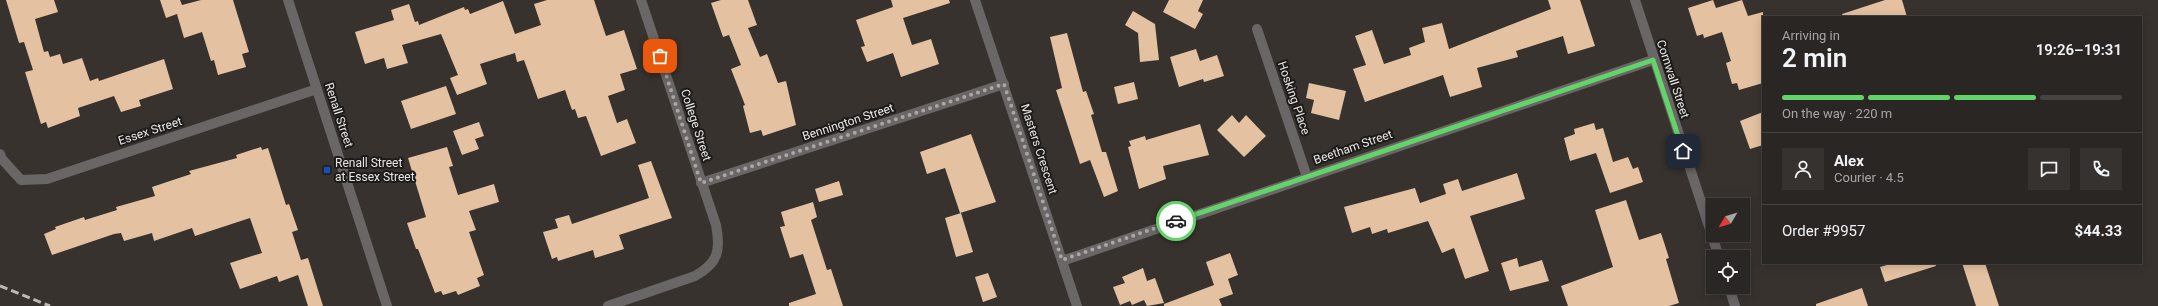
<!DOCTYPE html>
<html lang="en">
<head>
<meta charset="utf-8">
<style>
	body { margin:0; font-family:Roboto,sans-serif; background:#363230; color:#f1f3f6; height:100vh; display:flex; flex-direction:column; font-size:15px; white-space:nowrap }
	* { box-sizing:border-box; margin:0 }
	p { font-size:13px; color:#a5a5a6 }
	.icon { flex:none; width:22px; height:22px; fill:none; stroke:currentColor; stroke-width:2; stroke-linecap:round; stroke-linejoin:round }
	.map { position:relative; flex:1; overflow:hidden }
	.details { position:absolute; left:1762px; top:16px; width:380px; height:248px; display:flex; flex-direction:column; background:#2a2623; border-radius:0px; box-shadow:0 2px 10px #0003,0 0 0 1px #464341 }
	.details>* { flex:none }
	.needle { width:26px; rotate:232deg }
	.tools { position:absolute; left:1706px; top:198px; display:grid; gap:8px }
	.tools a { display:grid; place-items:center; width:44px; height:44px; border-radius:0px; background:#2a2623; box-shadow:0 2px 10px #0003,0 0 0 1px #464341; font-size:20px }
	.pin { position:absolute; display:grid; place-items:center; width:34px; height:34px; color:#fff; margin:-17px; border-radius:8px; box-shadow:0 2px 6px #0006 }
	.courier { position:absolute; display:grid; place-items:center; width:40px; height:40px; margin:-20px; border:3px solid #63d469; border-radius:50%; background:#fff; color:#222; box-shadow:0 1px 5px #0007 }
	.summary em { font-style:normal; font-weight:600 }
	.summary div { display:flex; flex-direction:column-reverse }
	.summary { display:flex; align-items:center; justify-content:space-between; height:68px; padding:0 20px }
	h1 { font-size:26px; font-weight:600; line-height:30px }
	.bar { display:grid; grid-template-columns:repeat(4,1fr); gap:6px 4px; align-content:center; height:48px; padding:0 20px }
	.bar i { height:5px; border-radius:3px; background:#464341 }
	.bar .on { background:#63d469 }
	.bar p { grid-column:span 4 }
	.line { display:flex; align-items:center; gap:10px; padding:0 20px; border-top:1px solid #464341 }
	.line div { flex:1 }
	.round { display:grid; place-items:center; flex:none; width:42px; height:42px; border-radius:0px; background:#363230 }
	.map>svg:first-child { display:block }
</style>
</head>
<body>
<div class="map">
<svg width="2158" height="306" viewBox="0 0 2158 306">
	<rect width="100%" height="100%" fill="#38322f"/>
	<g fill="#e4c1a0">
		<polygon points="6,0 54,0 58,12 35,19 44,52 48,51 50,57 60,54 63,64 82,58 90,81 98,78 99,81 164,59 173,89 139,100 141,106 121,112 114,96 78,108 80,116 48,128 46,122 41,124 25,72 33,70 24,42 19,43"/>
		<polygon points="160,0 180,0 182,5 201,0 233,0 249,52 242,54 246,67 218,75 214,60 211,61 202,32 184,38 177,14 166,18"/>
		<polygon points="547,0 594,0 606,36 624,30 637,69 620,74 625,90 608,96 617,123 627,119 636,143 601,156 586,116 578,118 575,109 572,110 565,90 538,99 524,60 517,62 515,53 480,64 487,84 457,95 450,78 458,75 441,34 402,45 408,63 387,69 384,58 365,64 355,32 394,20 391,10 409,4 415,22 418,21 419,25 464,7 465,10 468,9 470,14 503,1 515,34 541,25 534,4"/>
		<polygon points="721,0 748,0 757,25 748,28 760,57 767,54 778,83 786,81 796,125 763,136 761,130 750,133 743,106 745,105 731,69 741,65 729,35 723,37 711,3"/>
		<polygon points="891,0 949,0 950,3 903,18 912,45 931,39 939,64 901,77 893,53 867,62 861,47 865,46 856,20 893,7"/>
		<polygon points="1169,0 1203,0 1198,11 1203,14 1195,29 1163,12"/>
		<polygon points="1548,0 1580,0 1595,46 1568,54 1563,36 1516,51 1518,57 1477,68 1482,87 1450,97 1443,75 1365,102 1353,69 1366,65 1355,36 1372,30 1384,64 1411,55 1409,48 1425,42 1422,28 1442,23 1449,49 1551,9"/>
		<polygon points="1713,0 1716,8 1742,0 1748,16 1763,12 1763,83 1739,90 1737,83 1732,84 1726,63 1731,61 1722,32 1704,38 1703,34 1697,36 1688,8"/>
		<polygon points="1885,0 1902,0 1907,17 1843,17 1842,14"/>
		<polygon points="1133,11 1155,24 1159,60 1140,62 1138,33 1125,25"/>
		<polygon points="1067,33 1083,92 1086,91 1094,114 1091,115 1102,152 1106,152 1118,191 1104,197 1090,160 1080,164 1056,90 1062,88 1050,37"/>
		<polygon points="1196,49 1200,61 1217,55 1224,76 1204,82 1203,79 1179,87 1170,57"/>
		<polygon points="1134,82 1138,99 1118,104 1114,87"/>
		<polygon points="1309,83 1346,91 1339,120 1311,113 1314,100 1306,98"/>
		<polygon points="446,86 456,114 411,129 401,101"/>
		<polygon points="1763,112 1763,145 1750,149 1740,121"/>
		<polygon points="1232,115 1239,123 1246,115 1266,136 1244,157 1217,130"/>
		<polygon points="479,122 484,136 475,139 479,149 462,155 453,131"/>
		<polygon points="1594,123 1596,130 1603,128 1613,162 1628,157 1633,169 1638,167 1643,182 1610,193 1596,153 1570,161 1564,138 1575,134 1574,129"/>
		<polygon points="1200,124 1209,155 1163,166 1166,179 1139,189 1128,147 1131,146 1129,141 1145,136 1146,140"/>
		<polygon points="971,134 996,202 960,213 945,168 927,174 920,152"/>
		<polygon points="261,147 262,150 268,148 286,205 289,204 298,230 292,232 301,260 308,258 323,306 308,306 298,275 279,282 277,276 240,289 230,263 262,253 250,218 195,236 192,228 154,241 152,233 124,241 121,233 114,234 52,255 44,234 56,229 55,227 84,217 85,220 117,210 116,207 155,196 152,187 191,174 189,171 237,158 236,155"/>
		<polygon points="447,147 453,166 449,167 458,195 494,184 499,202 469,211 476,230 469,232 484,275 477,278 480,286 458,295 456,291 443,295 441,291 435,293 418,249 416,249 407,223 426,217 408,158"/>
		<polygon points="651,161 672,218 619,235 624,249 595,258 593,250 558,261 557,257 552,259 543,232 558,228 555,219 569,215 572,224 649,198 638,165"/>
		<polygon points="1517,173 1525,199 1470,216 1489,271 1465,279 1454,248 1442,253 1428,221 1388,233 1387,229 1372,234 1370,227 1352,233 1344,207 1415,188 1420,203 1446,194 1443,184 1458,179 1462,191"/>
		<polygon points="839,181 843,195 819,202 815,189"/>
		<polygon points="1626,200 1639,240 1661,233 1669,258 1666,259 1679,303 1669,306 1568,306 1561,286 1613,267 1595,210"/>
		<polygon points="813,202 817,217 811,220 827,270 831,269 843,306 789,306 789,303 816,294 803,254 790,258 780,227 785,226 781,212"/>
		<polygon points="961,213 973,252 956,257 945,218"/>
		<polygon points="1230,253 1238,275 1228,279 1233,294 1219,299 1222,306 1164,306 1164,304 1214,285 1206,262"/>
		<polygon points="1517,258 1519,267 1542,260 1549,281 1510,291 1501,263"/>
		<polygon points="1894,263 1935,263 1936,266 1885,282 1880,267"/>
		<polygon points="1962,263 1985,263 1999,306 1976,306"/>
		<polygon points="1143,268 1147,281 1155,278 1164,303 1147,306 1144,300 1132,305 1130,301 1120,305 1113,287 1125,283 1122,277"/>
		<polygon points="988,273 997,297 983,302 975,277"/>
		<polygon points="1862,288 1868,306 1816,306 1816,304"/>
	</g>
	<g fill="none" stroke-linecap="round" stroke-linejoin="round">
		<g stroke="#6a6665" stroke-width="10">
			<polyline points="975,0 1077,306"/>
			<polyline points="1635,0 1719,257"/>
			<polyline points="1257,29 1307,177"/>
			<polyline points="0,154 2,159 21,180 47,179 317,89"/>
			<polyline points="701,183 1004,84"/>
			<polyline points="1062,261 1653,60"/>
			<polyline points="1729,287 1735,306"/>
			<path d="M 608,306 L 695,276 C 718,263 721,251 716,225 L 641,0"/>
		</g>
		<polyline stroke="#6a6665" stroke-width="10" points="288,0 387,306"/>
		<polyline stroke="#bcb8b6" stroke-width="3" stroke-dasharray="8 4" stroke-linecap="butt" points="0,286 50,306"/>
	</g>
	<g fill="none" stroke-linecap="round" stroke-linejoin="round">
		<polyline stroke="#aba6a4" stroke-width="4" stroke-dasharray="0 7.2" points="660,56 701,183 1004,84 1062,260 1176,221"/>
		<polyline stroke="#63d469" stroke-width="5" points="1176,221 1653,60 1683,151"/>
	</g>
	<rect fill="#1a4fb4" stroke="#1d1b19" stroke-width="1.5" x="323" y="166" width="8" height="8" rx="2"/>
	<g text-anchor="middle" stroke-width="4" stroke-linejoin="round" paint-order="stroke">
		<g font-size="12" fill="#e9e5e3" stroke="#1d1b19">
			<text transform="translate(1673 79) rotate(72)" y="4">Cornwall Street</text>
			<text transform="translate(1294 98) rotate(71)" y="4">Hosking Place</text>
			<text transform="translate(339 115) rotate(72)" y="4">Renall Street</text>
			<text transform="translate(848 122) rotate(-18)" y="4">Bennington Street</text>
			<text transform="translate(696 125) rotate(72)" y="4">College Street</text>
			<text transform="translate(150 131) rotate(-18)" y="4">Essex Street</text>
			<text transform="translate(1353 147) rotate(-19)" y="4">Beetham Street</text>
			<text transform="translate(1039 149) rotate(72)" y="4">Masters Crescent</text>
		</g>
		<g font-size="12" fill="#e9e5e3" stroke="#1d1b19" text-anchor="start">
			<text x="335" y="167">Renall Street<tspan x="335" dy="14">at Essex Street</tspan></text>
		</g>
	</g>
</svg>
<div class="tools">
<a><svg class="needle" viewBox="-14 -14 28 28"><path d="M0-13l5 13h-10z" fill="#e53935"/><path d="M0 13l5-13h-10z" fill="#a5a5a6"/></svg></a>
<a><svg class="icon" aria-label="locate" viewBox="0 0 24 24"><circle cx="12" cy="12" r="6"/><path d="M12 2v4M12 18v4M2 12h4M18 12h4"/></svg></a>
</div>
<div class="pin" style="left:660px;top:56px;background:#ea580c"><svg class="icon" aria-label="bag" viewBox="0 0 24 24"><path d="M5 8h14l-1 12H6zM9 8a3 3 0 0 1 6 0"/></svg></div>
<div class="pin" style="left:1683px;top:151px;background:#1f2937"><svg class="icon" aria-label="home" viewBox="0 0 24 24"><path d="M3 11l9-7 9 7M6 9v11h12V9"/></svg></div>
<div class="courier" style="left:1176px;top:221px"><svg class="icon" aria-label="car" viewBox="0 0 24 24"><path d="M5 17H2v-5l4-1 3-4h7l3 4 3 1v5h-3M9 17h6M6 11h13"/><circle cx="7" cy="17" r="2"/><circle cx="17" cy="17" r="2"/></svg></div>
<section class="details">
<div class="summary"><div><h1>2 min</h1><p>Arriving in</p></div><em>19:26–19:31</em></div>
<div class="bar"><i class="on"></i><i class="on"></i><i class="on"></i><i></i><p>On the way · 220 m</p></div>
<div class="line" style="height:72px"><a class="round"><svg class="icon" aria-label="person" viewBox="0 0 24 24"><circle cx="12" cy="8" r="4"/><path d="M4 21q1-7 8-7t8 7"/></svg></a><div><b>Alex</b><p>Courier · 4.5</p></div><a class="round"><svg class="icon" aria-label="chat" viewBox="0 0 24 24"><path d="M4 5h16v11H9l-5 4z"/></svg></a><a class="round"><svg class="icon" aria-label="phone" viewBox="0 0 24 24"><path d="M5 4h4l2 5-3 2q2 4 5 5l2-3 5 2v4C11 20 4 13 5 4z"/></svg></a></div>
<div class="line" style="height:52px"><div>Order #9957</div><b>$44.33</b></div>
</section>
</div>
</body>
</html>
